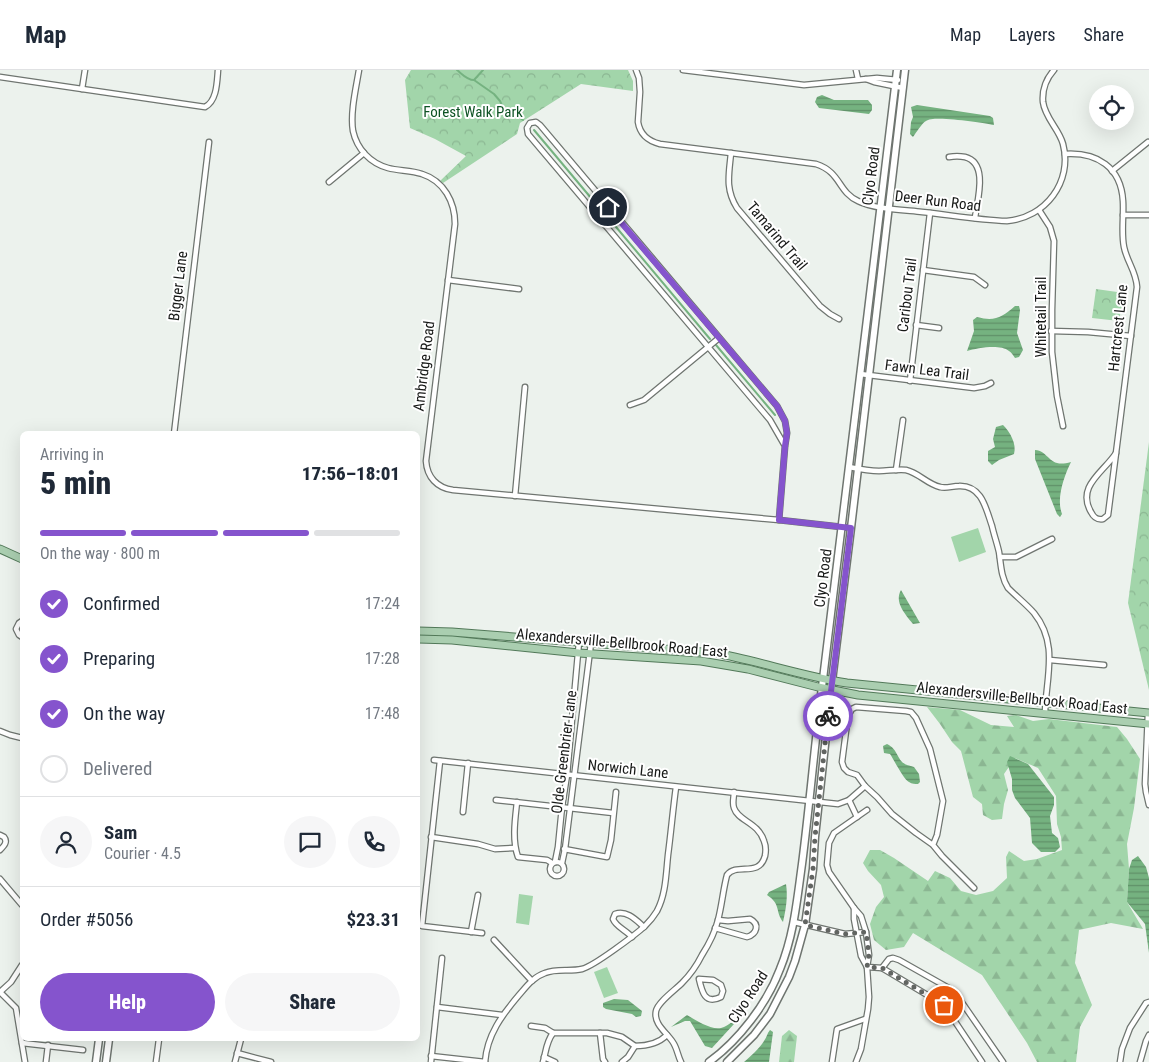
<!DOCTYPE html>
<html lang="en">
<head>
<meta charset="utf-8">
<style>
	body { margin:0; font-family:"Roboto Condensed",sans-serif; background:#f6f6f7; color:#1f2937; height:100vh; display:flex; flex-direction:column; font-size:19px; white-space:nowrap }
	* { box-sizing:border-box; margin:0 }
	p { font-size:16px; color:#747a83 }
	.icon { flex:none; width:28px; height:28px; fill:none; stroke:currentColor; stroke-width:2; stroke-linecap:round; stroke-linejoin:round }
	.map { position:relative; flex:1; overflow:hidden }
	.sheet { position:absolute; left:20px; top:361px; width:400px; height:610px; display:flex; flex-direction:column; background:#fff; border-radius:8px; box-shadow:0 5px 20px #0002 }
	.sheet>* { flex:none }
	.controls { position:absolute; left:1089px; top:15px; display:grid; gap:10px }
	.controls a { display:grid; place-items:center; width:45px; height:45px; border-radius:50%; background:#fff; box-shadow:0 5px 20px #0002; font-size:25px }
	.pin { position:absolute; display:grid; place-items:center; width:42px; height:42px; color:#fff; margin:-21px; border:2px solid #fff; border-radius:50%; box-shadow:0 1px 5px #0007 }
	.courier { position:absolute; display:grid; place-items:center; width:50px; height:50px; margin:-25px; border:4px solid #8554cd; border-radius:50%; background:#fff; color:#222; box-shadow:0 1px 6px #0007 }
	.headline em { font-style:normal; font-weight:800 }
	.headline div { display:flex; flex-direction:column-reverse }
	.headline { display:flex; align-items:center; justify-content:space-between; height:85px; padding:0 20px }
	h1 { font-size:32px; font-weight:800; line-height:38px }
	.bar { display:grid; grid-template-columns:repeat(4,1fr); gap:8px 5px; align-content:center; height:60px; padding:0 20px }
	.bar i { height:6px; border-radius:4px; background:#e0e1e3 }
	.bar .active { background:#8554cd }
	.bar p { grid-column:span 4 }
	.line { display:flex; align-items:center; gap:12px; padding:0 20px; border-top:1px solid #e0e1e3 }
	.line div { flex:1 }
	.round { display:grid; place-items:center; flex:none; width:52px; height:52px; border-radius:26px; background:#f6f6f7 }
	ol { padding:0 20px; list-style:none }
	li { display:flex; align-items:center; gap:15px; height:55px }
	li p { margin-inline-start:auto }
	li .icon { padding:5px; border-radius:50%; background:#8554cd; color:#fff; stroke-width:4 }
	li:last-child { color:#747a83 }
	li i { width:28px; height:28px; border:2px solid #e0e1e3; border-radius:50% }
	.action { display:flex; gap:10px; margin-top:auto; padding:10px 20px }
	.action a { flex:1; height:58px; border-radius:30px; background:#8554cd; color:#fff; font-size:20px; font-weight:800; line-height:58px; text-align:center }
	.action a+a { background:#f6f6f7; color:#1f2937 }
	header { display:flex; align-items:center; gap:30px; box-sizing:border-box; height:70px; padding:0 25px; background:#fff; border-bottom:1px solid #e0e1e3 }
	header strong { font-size:24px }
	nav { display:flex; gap:28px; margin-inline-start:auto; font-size:18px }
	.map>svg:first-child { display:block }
</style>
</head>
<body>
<header>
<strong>Map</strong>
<nav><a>Map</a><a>Layers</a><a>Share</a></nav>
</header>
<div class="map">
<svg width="1149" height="992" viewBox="0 0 1149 992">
	<defs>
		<pattern id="forest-firs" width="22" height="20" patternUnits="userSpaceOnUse" patternTransform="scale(1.25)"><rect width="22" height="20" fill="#a2d5aa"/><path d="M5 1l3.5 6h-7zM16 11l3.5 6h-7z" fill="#8bb692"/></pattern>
		<pattern id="park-crowns" width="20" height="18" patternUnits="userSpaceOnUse" patternTransform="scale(1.25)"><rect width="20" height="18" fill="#a2d5aa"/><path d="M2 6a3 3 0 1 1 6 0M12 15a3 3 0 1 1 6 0" fill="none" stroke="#8bb692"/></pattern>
		<pattern id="water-rules" width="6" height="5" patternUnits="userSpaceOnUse" patternTransform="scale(1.25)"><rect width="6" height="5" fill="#75b280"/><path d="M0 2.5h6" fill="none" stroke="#5f9068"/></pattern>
	</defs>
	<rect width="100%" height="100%" fill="#ecf2ed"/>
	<g fill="url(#forest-firs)">
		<polygon points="927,637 960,640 991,655 1014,657 1007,646 1016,645 1033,651 1049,649 1117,657 1127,669 1140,689 1134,738 1127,774 1129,799 1127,832 1143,859 1111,853 1079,860 1075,893 1092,935 1080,957 1076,992 1037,992 1027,973 982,905 913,863 904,877 886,880 874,870 870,854 876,837 884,827 881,815 868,801 863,793 870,780 880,780 894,788 928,811 935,801 950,808 961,821 976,825 993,821 1007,808 1006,787 1009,781 1024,791 1037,789 1062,780 1061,767 1057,754 1056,726 1038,698 1015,688 1004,704 1008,720 1004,734 1002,749 992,750 983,745 982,734 973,727 961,681 952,672 940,654"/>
		<polygon points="789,960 797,966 794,992 779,992 782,966"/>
	</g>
	<g fill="url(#park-crowns)">
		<polygon points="411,0 628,0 633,11 633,21 581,14 520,53 517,64 443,113 440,111 466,86 435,69 410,58 405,10"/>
		<polygon points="1096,219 1124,223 1119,251 1092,248"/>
		<polygon points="1149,372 1149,620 1128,533"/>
	</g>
	<g fill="#a2d5aa">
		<polygon points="978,458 986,482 959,492 951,467"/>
		<polygon points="519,824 533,826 529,855 516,853"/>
		<polygon points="607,897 618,923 604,928 594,902"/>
	</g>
	<g fill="url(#water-rules)">
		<polygon points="822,25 834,30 868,30 872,35 872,40 869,44 819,38 815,32 817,27"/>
		<path d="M 917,35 L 990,46 L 993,48 L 994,55 C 982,53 934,45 926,51 C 922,53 916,63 913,67 L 910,64 L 911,52 L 913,47 L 911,37 Z"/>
		<path d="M 1015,236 L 1019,236 L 1020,240 L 1017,263 L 1023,280 L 1019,287 L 1015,288 C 1013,285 1012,283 1009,281 C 1000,274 978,278 967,281 L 974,261 L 973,250 L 977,247 C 995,252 1002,247 1015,236 Z"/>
		<path d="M 1003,355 C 1010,362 1017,374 1014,384 L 999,390 L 992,395 L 988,391 L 988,381 L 995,377 L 993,369 L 996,357 Z"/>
		<path d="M 1035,380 C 1050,381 1048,399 1071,392 C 1064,406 1056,429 1062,444 L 1060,447 L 1057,444 L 1035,389 Z"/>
		<path d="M 901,520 L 920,553 L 913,554 C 905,544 894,532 901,520 Z"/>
		<path d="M 887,674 C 898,679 897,690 905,694 C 906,695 912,696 914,697 L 919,704 L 920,712 L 918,714 C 915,714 912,714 909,712 C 904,710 894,690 890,684 L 884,683 L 883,676 Z"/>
		<polygon points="1010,686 1028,694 1054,727 1054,735 1050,746 1052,763 1058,768 1060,777 1055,782 1041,782 1032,773 1030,748 1015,728 1012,720 1012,709 1007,692"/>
		<polygon points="1138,786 1146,797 1149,808 1149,883 1145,854 1127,832 1129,799 1132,790"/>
		<path d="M 786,814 C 788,827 786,839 783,852 C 775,841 781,834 767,825 L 769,822 Z"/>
		<polygon points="614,929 628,930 642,941 641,946 636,947 632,944 606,939 603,937 603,933"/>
		<path d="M 687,945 C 696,950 710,960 721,958 C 725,957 729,954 732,952 L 734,954 L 712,978 L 705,976 L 690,951 L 685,951 L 671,957 Z"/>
		<path d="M 770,960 L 773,962 L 769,992 L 744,992 C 751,986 759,979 764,971 C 767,967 767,963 770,960 Z"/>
	</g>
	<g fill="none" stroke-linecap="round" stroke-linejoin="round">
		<g stroke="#75b280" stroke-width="2">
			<path d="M 457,0 C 462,4 467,10 474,10 L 483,0"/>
			<polyline points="474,10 494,24 500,31 504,40 510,45 517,46 523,50"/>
			<polyline points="534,60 607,147"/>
			<polyline points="611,151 710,269"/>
			<polyline points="716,275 775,345"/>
		</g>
		<defs>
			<g id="street">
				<path d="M 359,0 C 356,18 350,43 353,61 C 357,79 370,93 388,98 C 399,101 411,100 422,104 C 444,111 455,132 455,154 L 426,391 C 427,407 437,418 453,420 L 779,450 L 851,458"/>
				<path d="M 636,0 L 639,8 L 640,22 L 638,52 C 640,65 648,71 660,74 L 816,94 C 841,102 838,122 858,131 C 874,139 904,140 922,142 C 950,145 979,150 1007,151 C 1045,148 1073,112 1063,74 C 1059,59 1045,48 1043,32 C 1042,20 1046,9 1054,0"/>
				<polyline points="683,0 804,15 877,8 898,10"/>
				<polyline points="856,0 858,9"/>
				<path d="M 0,7 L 205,37 C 217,31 217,12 218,0"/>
				<polyline points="866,9 874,12 903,18"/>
				<polyline points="82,19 85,0"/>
				<path d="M 731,83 C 729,104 725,119 737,138 L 820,236 L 830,244 L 839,249"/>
				<path d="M 1065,84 C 1097,82 1121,97 1123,131 C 1124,146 1121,162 1124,177 C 1127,192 1136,201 1137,217 L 1116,383"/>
				<path d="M 949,87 C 954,86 960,86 965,87 C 989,93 977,131 975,148"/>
				<polyline points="1112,101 1148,72"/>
				<polyline points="329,112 364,83"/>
				<polyline points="1039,140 1050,157 1054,171 1052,240 1052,282 1057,326 1063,356"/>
				<polyline points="1123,145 1149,145"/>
				<polyline points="923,200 974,207 985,215"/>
				<polyline points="448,210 519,219"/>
				<polyline points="916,255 939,258"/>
				<polyline points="1051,261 1088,262 1131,266"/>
				<polyline points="860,304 974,318 985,316 991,313"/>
				<polyline points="910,311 930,143"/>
				<polyline points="630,335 644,330 719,268"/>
				<polyline points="174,364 209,72"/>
				<path d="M 1116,383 L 1108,445 L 1103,449 C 1097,450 1094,448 1091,442 C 1076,416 1104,402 1116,383 Z"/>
				<path d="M 849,397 C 859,399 869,401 879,401 C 888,401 897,399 906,400 C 919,403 927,414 940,417 C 946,419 952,416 959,416 C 982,415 986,439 992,456 C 994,465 997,473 999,482 C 1001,495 1001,507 1008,518 C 1017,527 1026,534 1034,543 C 1059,574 1046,607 1045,643"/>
				<polyline points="896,400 903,350"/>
				<polyline points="515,426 525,317"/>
				<polyline points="779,450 785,376 787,363 785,351 777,336 540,55 536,52 530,53 527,58 528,64 770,350 785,376"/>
				<polyline points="1000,487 1016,487 1052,469"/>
				<polyline points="22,551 19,553 16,559 19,565 22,567"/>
				<polyline points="1050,590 1104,595"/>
				<polyline points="1148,643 1145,714 1146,722 1149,735"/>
				<polyline points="0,661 10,665 22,668"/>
				<polyline points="434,690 838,734 849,730 865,716"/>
				<polyline points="440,691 422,856 482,863"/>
				<polyline points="496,730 613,743"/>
				<polyline points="849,730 857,747"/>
				<path d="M 517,732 C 515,750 512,770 518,787 L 547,790 L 552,793"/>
				<polyline points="463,742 468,693"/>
				<path d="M 0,765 L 4,767 C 8,772 4,776 0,780"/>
				<polyline points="431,767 478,774 495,779 515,778"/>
				<polyline points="933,775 937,765 943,731 930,679 916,648 911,642 906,641 856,637 852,639 848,646 842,692 844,698 848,702 857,705 865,716 877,727 892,744 916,763 933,775 942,786 974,818"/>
				<polyline points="564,779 607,787 611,770 616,722"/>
				<circle cx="557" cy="799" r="7"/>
				<polyline points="555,792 558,777 562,737 567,705 579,572"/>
				<polyline points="562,793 565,779 591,573"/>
				<polyline points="0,809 22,835"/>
				<polyline points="854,838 854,849 861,886 867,897"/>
				<polyline points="794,852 845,864 866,862"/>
				<path d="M 715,858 L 747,867 C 757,864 760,854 750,849 L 728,851 L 718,850"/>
				<polyline points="471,862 478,825"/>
				<path d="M 632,867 C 626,860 616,857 613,849 L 615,844 C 627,840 636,850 644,857"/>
				<polyline points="494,870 532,911"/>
				<polyline points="867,897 882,898 944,935 982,992"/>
				<polyline points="882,898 889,889 893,888 899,890 954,921 1003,992"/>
				<path d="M 699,909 L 713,910 L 721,915 L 723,921 L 721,927 C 705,935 702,922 699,909 Z"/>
				<polyline points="0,922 16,938 25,992"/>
				<polyline points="0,922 11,912 22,895"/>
				<polyline points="437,937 502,945"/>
				<polyline points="531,956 545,958 553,963"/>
				<polyline points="600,963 603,989 605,992"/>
				<polyline points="22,973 83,980"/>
				<polyline points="237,983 271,992"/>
				<polyline points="431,986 485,992"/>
				<polyline points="544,987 555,992"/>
				<polyline points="46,992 48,975"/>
				<polyline points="156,992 159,969"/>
				<polyline points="235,992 241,969"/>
				<polyline points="431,992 442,888"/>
				<path d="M 485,992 C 487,965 502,945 519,925 C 526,917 533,907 545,903 C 557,898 570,902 582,899 C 594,896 635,865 645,856 C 650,851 654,846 657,841 C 666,824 666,804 668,785 C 671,762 673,739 676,717"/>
				<path d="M 543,992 C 546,982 546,972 553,963 L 607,963 L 622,967 L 635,976 C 647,976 658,974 667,965"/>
				<polyline points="622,992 628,987 635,976"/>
				<path d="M 681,992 C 678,986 677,979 674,974 C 669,964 653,955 656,941 C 658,932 675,920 682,913 C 690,905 697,895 702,885 C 709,874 715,862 718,850 C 722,835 723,820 727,805 C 737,792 759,808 765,786 C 766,781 766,776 764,771 C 758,752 738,751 734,738 C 732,733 734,727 734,722"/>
				<polyline points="832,992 837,959 865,949"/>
				<polyline points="856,992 861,979 868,939 869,927 867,897 869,885 866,862 861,846 854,838 829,802 827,795 829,773 834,763 867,740"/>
				<polyline points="1120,992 1122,979 1130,958 1146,933 1149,932"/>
				<polyline points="1140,992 1146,971 1149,965"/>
			</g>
			<g id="secondary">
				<polyline points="96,992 99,969"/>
				<polyline points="106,992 109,969"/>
				<path d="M 709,992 C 738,971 767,934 780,899 C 794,865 797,830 802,794 C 810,732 815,670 823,609 C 849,406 872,203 897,0"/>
				<polyline points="727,992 754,965 770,944 789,907 795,891 805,855 813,799 815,767 832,611 851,458 905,0"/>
			</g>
			<g id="primary">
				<polyline points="0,479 22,489"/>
				<path d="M 418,561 L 452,562 L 715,583 C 759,591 802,606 847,613 L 1149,643"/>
				<polyline points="418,569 452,570 579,583 701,591 748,599 818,617 858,625 1149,654"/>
			</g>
		</defs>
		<use href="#street" stroke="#6f7570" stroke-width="7"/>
		<use href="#secondary" stroke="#6f7570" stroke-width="9"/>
		<use href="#primary" stroke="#527959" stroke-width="9"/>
		<use href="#street" stroke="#fff" stroke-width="4.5"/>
		<use href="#secondary" stroke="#fff" stroke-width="6"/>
		<use href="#primary" stroke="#aaceb0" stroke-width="7"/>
	</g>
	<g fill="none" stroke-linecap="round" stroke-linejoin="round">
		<polyline stroke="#626562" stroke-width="5" stroke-dasharray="0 9" points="828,646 815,767 813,799 805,855 845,864 866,862 869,885 867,897 882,898 944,935"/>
		<polyline stroke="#8554cd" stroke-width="6" points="608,137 777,336 785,351 787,363 785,376 779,450 851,458 828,646"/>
	</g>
	<g text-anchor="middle" stroke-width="4" stroke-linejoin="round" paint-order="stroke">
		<g font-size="15" fill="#0e5324" stroke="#fff">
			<text x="473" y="47">Forest Walk Park</text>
		</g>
		<g font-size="15" fill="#171917" stroke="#fff">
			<text transform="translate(871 106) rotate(-83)" y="5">Clyo Road</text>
			<text transform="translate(938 131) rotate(7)" y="5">Deer Run Road</text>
			<text transform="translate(777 166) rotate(50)" y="5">Tamarind Trail</text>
			<text transform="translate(178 216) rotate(-83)" y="5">Bigger Lane</text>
			<text transform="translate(907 225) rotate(-83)" y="5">Caribou Trail</text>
			<text transform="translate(1041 247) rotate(-90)" y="5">Whitetail Trail</text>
			<text transform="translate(1118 258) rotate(-84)" y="5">Hartcrest Lane</text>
			<text transform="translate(424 296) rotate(-83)" y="5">Ambridge Road</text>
			<text transform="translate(927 300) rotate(7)" y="5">Fawn Lea Trail</text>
			<text transform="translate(823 508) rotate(-83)" y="5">Clyo Road</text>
			<text transform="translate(622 573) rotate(5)" y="5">Alexandersville-Bellbrook Road East</text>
			<text transform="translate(1022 628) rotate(6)" y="5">Alexandersville-Bellbrook Road East</text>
			<text transform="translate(564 682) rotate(-83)" y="5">Olde Greenbrier Lane</text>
			<text transform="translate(628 699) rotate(6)" y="5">Norwich Lane</text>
			<text transform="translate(748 927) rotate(-57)" y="5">Clyo Road</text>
		</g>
	</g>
</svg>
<div class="controls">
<a><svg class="icon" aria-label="locate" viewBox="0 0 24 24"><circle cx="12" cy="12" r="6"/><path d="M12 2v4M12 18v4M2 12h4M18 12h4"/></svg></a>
</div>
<div class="pin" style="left:944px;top:935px;background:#ea580c"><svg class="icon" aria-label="bag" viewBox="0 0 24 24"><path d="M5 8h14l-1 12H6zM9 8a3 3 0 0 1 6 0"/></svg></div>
<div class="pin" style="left:608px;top:137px;background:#1f2937"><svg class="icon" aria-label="home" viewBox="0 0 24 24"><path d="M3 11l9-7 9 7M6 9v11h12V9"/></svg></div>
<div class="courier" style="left:828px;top:646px"><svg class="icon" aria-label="bike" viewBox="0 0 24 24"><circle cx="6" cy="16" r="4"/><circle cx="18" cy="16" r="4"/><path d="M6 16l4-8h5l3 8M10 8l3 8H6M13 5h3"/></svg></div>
<section class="sheet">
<div class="headline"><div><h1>5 min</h1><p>Arriving in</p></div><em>17:56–18:01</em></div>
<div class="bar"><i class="active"></i><i class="active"></i><i class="active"></i><i></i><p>On the way · 800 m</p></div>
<ol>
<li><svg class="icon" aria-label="check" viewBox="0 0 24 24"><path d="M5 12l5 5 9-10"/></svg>Confirmed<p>17:24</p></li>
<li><svg class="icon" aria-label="check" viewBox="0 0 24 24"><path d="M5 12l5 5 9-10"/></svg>Preparing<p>17:28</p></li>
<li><svg class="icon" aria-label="check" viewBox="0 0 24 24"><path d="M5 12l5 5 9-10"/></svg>On the way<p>17:48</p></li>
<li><i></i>Delivered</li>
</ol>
<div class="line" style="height:90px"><a class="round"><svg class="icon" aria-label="person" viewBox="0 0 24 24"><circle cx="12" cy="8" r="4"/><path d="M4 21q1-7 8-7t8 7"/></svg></a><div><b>Sam</b><p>Courier · 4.5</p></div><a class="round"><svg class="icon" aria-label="chat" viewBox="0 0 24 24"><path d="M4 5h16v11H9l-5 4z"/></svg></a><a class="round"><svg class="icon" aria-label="phone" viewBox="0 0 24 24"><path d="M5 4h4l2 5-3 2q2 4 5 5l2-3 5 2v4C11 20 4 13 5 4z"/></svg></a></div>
<div class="line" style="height:65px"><div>Order #5056</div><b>$23.31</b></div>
<div class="action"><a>Help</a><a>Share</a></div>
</section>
</div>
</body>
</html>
